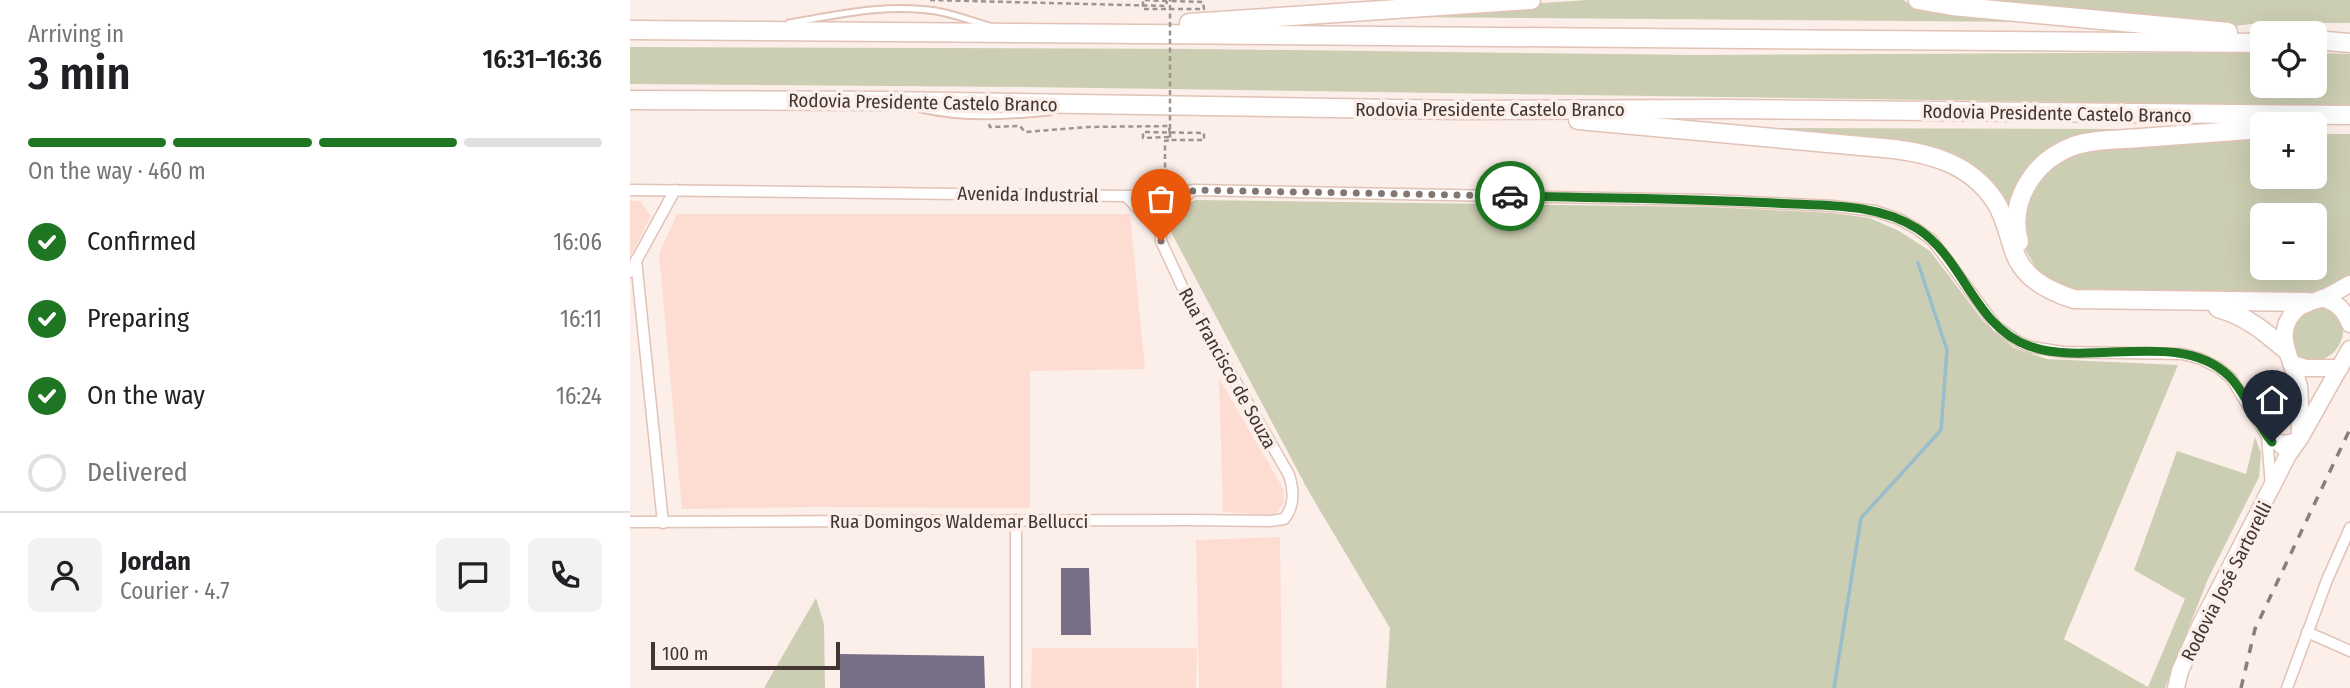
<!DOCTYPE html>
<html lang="en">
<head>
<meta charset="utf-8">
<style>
	body { margin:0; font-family:"Fira Sans Condensed",sans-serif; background:#f2f2f2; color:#202124; height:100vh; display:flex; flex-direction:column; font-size:26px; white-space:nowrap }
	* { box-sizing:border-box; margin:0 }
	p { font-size:23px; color:#757577 }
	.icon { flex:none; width:38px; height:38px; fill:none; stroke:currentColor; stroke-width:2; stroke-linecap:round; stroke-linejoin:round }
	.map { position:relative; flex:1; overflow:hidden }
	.drawer { display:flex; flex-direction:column; background:#fff; width:630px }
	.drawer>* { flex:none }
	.buttons { position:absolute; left:1620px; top:21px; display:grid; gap:14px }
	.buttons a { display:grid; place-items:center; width:77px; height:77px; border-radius:10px; background:#fff; box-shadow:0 7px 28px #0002; font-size:35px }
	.scale { position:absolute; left:21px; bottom:18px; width:189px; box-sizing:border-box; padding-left:7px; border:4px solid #433631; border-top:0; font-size:19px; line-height:24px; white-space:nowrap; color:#433631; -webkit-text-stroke:5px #fcefea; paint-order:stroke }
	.pin { position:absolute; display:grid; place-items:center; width:60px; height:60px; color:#fff; margin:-72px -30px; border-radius:50% 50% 50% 0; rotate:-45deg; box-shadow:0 0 7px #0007 }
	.pin .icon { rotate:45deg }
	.courier { position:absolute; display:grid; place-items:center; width:70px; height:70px; margin:-35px; border:5px solid #1f7622; border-radius:50%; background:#fff; color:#222; box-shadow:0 2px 9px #0007 }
	.overview em { font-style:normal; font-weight:600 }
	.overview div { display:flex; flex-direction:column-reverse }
	.overview { display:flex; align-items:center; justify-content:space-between; height:119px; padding:0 28px }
	h1 { font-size:46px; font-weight:600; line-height:52px }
	.bar { display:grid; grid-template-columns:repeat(4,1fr); gap:10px 7px; align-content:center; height:84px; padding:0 28px }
	.bar i { height:9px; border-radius:5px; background:#e0e0e0 }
	.bar .on { background:#1f7622 }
	.bar p { grid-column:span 4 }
	.line { display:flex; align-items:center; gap:18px; padding:0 28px; border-top:2px solid #e0e0e0 }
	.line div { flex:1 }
	.round { display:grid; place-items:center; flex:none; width:74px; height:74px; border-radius:10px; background:#f2f2f2 }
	ol { padding:0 28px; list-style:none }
	li { display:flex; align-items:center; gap:21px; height:77px }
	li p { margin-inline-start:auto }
	li .icon { padding:7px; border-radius:50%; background:#1f7622; color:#fff; stroke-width:4 }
	li:last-child { color:#757577 }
	li i { width:38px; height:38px; border:4px solid #e0e0e0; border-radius:50% }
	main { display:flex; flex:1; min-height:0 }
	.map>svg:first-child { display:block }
</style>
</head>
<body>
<main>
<section class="drawer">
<div class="overview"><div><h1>3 min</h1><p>Arriving in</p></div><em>16:31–16:36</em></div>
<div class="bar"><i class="on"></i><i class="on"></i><i class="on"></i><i></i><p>On the way · 460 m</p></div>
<ol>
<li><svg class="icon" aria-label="check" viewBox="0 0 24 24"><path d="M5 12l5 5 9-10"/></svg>Confirmed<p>16:06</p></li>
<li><svg class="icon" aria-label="check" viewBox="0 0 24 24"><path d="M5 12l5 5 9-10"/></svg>Preparing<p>16:11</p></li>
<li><svg class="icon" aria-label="check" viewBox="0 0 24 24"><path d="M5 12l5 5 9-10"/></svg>On the way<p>16:24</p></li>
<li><i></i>Delivered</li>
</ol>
<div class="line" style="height:126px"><a class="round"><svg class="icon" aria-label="person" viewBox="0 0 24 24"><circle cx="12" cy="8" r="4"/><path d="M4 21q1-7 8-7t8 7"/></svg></a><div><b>Jordan</b><p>Courier · 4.7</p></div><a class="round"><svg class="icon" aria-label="chat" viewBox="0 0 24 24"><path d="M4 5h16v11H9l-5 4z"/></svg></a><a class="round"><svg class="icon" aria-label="phone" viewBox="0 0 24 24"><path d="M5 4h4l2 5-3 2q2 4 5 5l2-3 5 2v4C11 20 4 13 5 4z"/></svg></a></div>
</section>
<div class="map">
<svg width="1720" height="688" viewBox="0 0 1720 688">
	<rect width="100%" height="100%" fill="#fcefea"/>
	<g fill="#fdddd1">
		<polygon points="0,201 10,201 21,216 0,257"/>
		<polygon points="47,214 500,214 515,369 400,371 400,508 182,507 52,509 29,254"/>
		<polygon points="589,378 654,490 654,503 644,515 593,512"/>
		<polygon points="650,537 652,688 569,688 566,540"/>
		<polygon points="402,648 567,648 566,688 401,688"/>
	</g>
	<g fill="#ccceb3" fill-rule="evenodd">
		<polygon points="957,0 1273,0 1280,4 1395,18 1400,22 761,17 761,13"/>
		<polygon points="1314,0 1720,0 1720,23 1629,23 1605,26"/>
		<polygon points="0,47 568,49 1069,55 1633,52 1633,86 1685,86 1685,53 1720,54 1720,106 394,87 0,84"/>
		<polygon points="1145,128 1498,129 1500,133 1438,140 1380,211 1324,156 1295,145 1146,133"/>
		<path d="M 1685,134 L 1720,134 L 1720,280 L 1680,298 L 1448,293 L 1433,289 L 1409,273 L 1393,246 L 1394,200 L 1421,163 L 1465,147 L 1633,135 L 1633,177 L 1685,177 ZM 1633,215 L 1685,215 L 1685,268 L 1633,268 Z"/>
		<path d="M 566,200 L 1080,207 L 1202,213 L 1240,218 L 1269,231 L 1300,251 L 1354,322 L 1384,348 L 1417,359 L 1548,365 L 1434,639 L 1518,687 L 1555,599 L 1504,570 L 1547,451 L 1616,474 L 1625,437 L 1631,453 L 1629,477 L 1578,579 L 1535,688 L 756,688 L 760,628 L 679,492 L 541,232 C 546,216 549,205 566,200 Z"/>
		<path d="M 1691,306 C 1714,311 1720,333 1705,351 C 1698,358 1689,361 1679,363 L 1662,351 C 1657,326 1667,312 1691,306 Z"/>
		<polygon points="186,598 194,624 195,688 134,688"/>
	</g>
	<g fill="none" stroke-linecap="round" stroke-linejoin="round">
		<polyline stroke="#98bdcb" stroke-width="3.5" points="1204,688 1231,518 1311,430 1317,350 1288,263"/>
	</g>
	<g fill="#796e87">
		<polygon points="431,568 459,568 461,635 431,635"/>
		<polygon points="210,654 354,656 355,688 210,688"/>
	</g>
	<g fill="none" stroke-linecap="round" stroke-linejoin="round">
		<defs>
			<g id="lane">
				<path d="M 159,23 C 207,15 257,3 306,11 C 324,14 342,21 359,26"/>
				<path d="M 291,109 C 334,119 377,116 420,112"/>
			</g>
			<g id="street">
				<polyline points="0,190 496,196 536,195 564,190 1081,200 1203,206 1245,211 1269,219 1287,229 1303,241 1366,326 1389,342 1401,347 1433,352 1553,354 1571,359 1589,368 1601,378 1637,436 1658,455"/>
				<polyline points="496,196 530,232"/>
				<polyline points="6,260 33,523"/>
				<polyline points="0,272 45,190"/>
				<polyline points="1641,486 1637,436 1653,441 1669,438"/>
				<polyline points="386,520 386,688"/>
				<path d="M 0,522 L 559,520 L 640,521 L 654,519 C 665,506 664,491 659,475 L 556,295 L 531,241 C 528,218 543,205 560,193"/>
				<polyline points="1677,632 1720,651"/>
				<polyline points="1657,688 1697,580 1720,528"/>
			</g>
			<g id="primary">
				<path d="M 1692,298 C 1707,303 1714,309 1720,324"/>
				<polyline points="1661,363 1676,368 1710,368"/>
				<path d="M 1670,437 C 1669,421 1671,404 1669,387 C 1664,361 1641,334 1666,310 C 1674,303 1681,302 1691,299 C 1701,295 1710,289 1720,284"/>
				<polyline points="1546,688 1550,671 1570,626 1658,455 1670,438 1720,349"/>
			</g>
			<g id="highway">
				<polyline points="1288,0 1322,6 1598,32"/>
				<polyline points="559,23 901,0"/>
				<polyline points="0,30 1633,43"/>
				<polyline points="1685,40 1720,43"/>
				<polyline points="0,100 254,101 830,110 1093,109 1720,115"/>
				<path d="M 948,120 L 1264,149 C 1304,154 1341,165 1365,201 C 1375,216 1378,234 1384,251 C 1393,278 1418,291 1444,299 L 1678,302"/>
				<path d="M 1389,242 C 1378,202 1403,162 1441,147 C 1462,139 1487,140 1510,138 C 1551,135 1592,132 1633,129"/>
				<path d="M 1588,308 C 1616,316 1634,331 1655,349"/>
			</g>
		</defs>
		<use href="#lane" stroke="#e1c2b6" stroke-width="9"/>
		<use href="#street" stroke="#e1c2b6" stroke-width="13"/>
		<use href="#primary" stroke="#e1c2b6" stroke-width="19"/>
		<use href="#highway" stroke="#e1c2b6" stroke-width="21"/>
		<g stroke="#a0938e" stroke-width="2.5" stroke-dasharray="5 3.5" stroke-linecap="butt">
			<polyline points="300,0 536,6 537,1"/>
			<polyline points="359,124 360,127 390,126 395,132 458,127 539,126 540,137"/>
			<polyline points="535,176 536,186"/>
		</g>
		<use href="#lane" stroke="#fff" stroke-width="5"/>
		<use href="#street" stroke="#fff" stroke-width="10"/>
		<use href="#primary" stroke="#fff" stroke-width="16"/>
		<use href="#highway" stroke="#fff" stroke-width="18"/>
		<polyline stroke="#8c7f7a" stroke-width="3.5" stroke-dasharray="9 9" stroke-linecap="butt" points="1611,688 1625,629 1720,429"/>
		<g stroke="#a0938e" stroke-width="2.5" stroke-dasharray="5 3.5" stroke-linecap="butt">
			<polyline points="537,1 513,0 513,9 574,9 573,2 541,1"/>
			<polyline points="539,137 513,138 513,132 574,133 574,140 540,140"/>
			<polyline points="535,176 535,141 540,140 540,0"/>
		</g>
	</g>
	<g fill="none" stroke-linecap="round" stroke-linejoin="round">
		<path stroke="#847772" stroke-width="7" stroke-dasharray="0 12.6" d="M 531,241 C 528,216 545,203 564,190 L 880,196"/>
		<path stroke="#1f7622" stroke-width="9" d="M 880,196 C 968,198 1056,198 1144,203 C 1192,206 1246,202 1288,229 C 1334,259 1344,326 1399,346 C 1459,368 1550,328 1599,376 C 1617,394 1625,422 1642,442"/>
	</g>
	<g text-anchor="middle" stroke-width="7" stroke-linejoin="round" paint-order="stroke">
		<g font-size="19" fill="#433631" stroke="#fcefea">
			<text transform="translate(293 102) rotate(1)" y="7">Rodovia Presidente Castelo Branco</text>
			<text x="860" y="116">Rodovia Presidente Castelo Branco</text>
			<text transform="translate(1427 113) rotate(1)" y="7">Rodovia Presidente Castelo Branco</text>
			<text transform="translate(398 194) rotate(1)" y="7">Avenida Industrial</text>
			<text transform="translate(598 368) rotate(61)" y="7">Rua Francisco de Souza</text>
			<text x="329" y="528">Rua Domingos Waldemar Bellucci</text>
			<text transform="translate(1596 581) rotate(-63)" y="7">Rodovia José Sartorelli</text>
		</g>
	</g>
</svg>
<div class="buttons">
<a><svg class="icon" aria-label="locate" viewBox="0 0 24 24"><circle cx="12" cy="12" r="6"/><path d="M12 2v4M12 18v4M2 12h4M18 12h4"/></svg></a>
<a>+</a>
<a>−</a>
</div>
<div class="scale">100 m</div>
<div class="pin" style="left:531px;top:241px;background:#ea580c"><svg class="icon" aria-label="bag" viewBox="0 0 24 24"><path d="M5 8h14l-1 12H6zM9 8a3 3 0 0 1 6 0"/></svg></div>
<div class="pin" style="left:1642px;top:442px;background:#1f2937"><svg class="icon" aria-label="home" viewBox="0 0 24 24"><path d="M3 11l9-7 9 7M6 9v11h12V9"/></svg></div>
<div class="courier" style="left:880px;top:196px"><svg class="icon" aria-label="car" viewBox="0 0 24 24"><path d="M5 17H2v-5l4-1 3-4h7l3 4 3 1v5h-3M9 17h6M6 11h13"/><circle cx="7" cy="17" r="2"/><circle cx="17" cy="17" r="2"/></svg></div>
</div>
</main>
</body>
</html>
